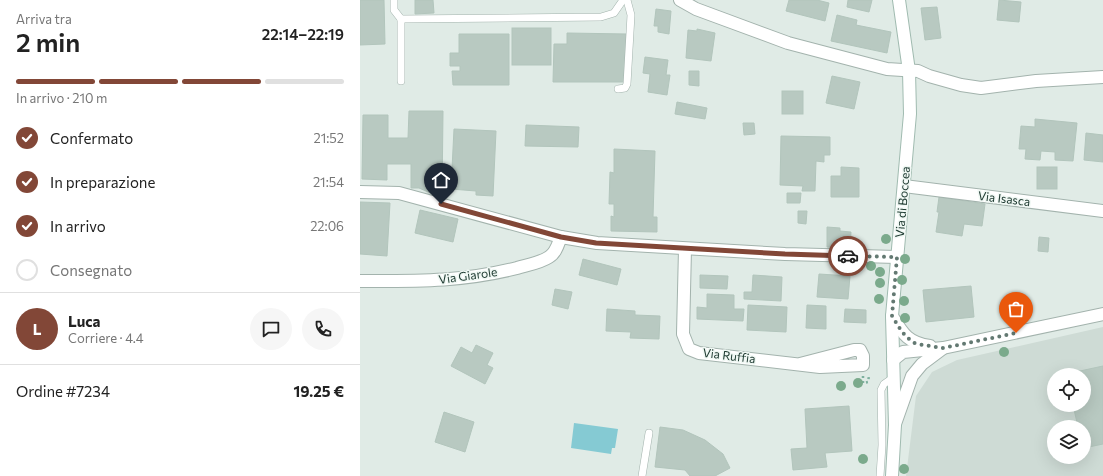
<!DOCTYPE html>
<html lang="it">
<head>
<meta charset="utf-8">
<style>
	body { margin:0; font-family:Commissioner,sans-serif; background:#f6f6f6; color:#222; height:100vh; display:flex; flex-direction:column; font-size:15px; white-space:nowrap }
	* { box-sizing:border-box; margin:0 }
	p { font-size:13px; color:#767676 }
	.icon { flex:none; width:22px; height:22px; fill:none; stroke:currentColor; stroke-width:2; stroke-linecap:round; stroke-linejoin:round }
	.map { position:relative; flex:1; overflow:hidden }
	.sheet { display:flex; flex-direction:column; background:#fff; width:360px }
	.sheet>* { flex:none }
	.fabs { position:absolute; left:687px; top:368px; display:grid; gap:8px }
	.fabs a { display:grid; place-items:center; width:44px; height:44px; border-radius:50%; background:#fff; box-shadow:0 4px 16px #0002; font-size:20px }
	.pin { position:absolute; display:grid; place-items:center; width:34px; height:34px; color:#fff; margin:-41px -17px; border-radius:50% 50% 50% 0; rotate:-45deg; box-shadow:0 0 4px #0007 }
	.pin .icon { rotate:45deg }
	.courier { position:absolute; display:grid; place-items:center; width:40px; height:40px; margin:-20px; border:3px solid #824737; border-radius:50%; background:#fff; color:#222; box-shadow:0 1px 5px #0007 }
	.overview em { font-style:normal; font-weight:600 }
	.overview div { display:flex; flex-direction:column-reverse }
	.overview { display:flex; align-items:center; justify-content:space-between; height:68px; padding:0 16px }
	h1 { font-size:26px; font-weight:600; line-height:30px }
	.bar { display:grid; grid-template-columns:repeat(4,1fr); gap:6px 4px; align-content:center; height:48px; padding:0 16px }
	.bar i { height:5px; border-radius:3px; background:#e0e0e0 }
	.bar .current { background:#824737 }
	.bar p { grid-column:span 4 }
	.line { display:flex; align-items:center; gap:10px; padding:0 16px; border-top:1px solid #e0e0e0 }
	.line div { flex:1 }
	.round { display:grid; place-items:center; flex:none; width:42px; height:42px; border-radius:21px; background:#f6f6f6 }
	ol { padding:0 16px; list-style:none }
	li { display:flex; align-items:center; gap:12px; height:44px }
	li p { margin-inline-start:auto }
	li .icon { padding:4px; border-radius:50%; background:#824737; color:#fff; stroke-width:4 }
	li:last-child { color:#767676 }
	li i { width:22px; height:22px; border:2px solid #e0e0e0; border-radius:50% }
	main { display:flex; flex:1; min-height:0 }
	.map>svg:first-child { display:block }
</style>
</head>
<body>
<main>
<section class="sheet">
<div class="overview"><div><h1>2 min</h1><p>Arriva tra</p></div><em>22:14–22:19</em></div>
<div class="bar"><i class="current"></i><i class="current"></i><i class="current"></i><i></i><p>In arrivo · 210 m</p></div>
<ol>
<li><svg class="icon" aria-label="check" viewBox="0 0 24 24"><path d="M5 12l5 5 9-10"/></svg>Confermato<p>21:52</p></li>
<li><svg class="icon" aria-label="check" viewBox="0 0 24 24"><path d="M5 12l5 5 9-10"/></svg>In preparazione<p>21:54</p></li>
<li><svg class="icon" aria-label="check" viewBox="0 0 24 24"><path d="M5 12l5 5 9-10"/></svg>In arrivo<p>22:06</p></li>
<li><i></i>Consegnato</li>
</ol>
<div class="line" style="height:72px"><b class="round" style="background:#824737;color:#fff">L</b><div><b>Luca</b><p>Corriere · 4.4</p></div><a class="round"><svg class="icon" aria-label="chat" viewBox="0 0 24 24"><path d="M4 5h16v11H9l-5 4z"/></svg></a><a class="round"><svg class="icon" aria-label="phone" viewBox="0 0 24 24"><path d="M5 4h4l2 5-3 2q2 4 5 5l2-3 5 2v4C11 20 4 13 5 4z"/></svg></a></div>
<div class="line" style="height:52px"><div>Ordine #7234</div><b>19.25 €</b></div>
</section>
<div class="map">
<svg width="743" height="476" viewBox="0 0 743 476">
	<rect width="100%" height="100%" fill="#e0ebe6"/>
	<path fill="#cedbd5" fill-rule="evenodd" d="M 743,327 L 743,476 L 546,476 L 556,396 L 572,372 L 597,360 ZM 694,375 L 724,375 L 724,405 L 694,405 ZM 694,427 L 724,427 L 724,457 L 694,457 Z"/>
	<polygon fill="#85cad3" points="214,423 258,429 255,448 252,448 251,454 211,448"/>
	<g fill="#b8c9c1" stroke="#b2c5bc">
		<polygon points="0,0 24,0 25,44 0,45"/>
		<polygon points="55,0 73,0 74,13 55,14"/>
		<polygon points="429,0 457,0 469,3 465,21 426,11"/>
		<polygon points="488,0 512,0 509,12 487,7"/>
		<polygon points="639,0 661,2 659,22 637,20"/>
		<polygon points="577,7 581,38 565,40 561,8"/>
		<polygon points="296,9 311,11 309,34 298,32 298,26 294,26"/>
		<polygon points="477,15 497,20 496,25 531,32 527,53 471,41"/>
		<rect x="152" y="28" width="39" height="37"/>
		<polygon points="337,29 355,33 351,61 326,58 328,30 337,31"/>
		<polygon points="207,33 267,34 266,82 193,82 194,44 207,44"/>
		<polygon points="99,34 149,34 149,85 93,85 92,71 100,71 100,66 90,66 90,53 99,53"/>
		<polygon points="285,57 308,60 306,75 310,75 307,95 288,92 290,74 283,73"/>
		<polygon points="329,71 339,71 339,86 329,85"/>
		<polygon points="472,76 500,82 494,109 466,103"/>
		<rect x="422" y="91" width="21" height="23"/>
		<polygon points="317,102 347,108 345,119 315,114"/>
		<polygon points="49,111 83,111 82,198 59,188 51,188 51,164 27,164 27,180 2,179 3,115 28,115 28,138 48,138"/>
		<polygon points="675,119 717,123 713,161 695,160 695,152 681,151 680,160 665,159 666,149 659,149 661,126 675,127"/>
		<polygon points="383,123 394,123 395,134 384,135"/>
		<polygon points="166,125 219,127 218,147 165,146"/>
		<polygon points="94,129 136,131 133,196 116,195 116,191 91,189"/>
		<polygon points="726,133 743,135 743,162 724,160"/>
		<polygon points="421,136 470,137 470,155 464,155 464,162 456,161 455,191 442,191 443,186 420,185"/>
		<polygon points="254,149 295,151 293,217 297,217 297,232 251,231 251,216 254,217 254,204 249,204 250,172 254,173"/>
		<polygon points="481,167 499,168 499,197 471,197 471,176 481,176"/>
		<rect x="677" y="167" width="20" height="22"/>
		<polygon points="427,193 441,193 440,203 427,203"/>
		<polygon points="579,197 625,204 622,226 604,224 602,236 576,232 579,212 577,212"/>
		<polygon points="0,202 30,203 27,256 0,254"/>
		<polygon points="60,210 98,219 93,242 55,233"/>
		<polygon points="438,211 447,211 446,224 438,223"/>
		<polygon points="467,227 480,228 480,231 491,232 490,248 467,247"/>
		<polygon points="679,237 689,238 688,252 678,251"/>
		<polygon points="223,259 261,269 257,285 219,275"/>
		<polygon points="459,274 490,276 488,299 457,297"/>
		<polygon points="340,275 368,276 367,289 340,288"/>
		<polygon points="393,275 422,277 421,301 384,299 384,292 392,292"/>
		<polygon points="611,286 614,317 566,322 563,290"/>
		<polygon points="195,289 212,292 208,309 192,305"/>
		<polygon points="347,294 374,295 374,309 384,309 383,321 337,319 337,307 347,308"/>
		<polygon points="388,305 427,307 426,332 387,330"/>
		<polygon points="447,305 466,306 466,329 446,328"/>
		<polygon points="247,309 275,311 275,315 300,316 299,339 270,338 271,332 246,331"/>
		<polygon points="485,309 506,310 506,323 484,322"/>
		<polygon points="116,345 133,353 127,365 133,368 125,384 91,366 101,347 112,353"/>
		<polygon points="743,366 743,444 724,448 724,427 718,427 713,405 724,405 724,375 706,374"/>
		<polygon points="489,406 492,451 465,453 467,467 433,470 431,449 447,448 445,409"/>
		<polygon points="84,412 114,422 105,452 75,442"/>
		<polygon points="300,427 323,430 345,440 363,454 370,468 355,476 330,476 325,470 295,467"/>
	</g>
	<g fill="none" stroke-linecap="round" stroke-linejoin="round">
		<defs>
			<g id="service">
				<polyline points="34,0 34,10 41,19"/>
				<polyline points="41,81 41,19 241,17 254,13 263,0"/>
				<polyline points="258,89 265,88 267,84 271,15 267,0"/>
				<polyline points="282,476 289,433"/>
				<polyline points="520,476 522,445 521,390 524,384 534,377"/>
			</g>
			<g id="minor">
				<polyline points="320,0 336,9 428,43 527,69 558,71 569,76 601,85 621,88 676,81 743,77"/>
				<polyline points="544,186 743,211"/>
				<polyline points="0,192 39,193 201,237 237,243 425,254 537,257"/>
				<polyline points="325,249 323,334 329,349 339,353 460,367 503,365 503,356 500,350 494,350 440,364"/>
				<path d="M 0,281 C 56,281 102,282 157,268 C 167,265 180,263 189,257 C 196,253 198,244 201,237"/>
				<path d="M 532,316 C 543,334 548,343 570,346"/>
				<polyline points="533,360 543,352 583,348 743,314"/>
				<polyline points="535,424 552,376 562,364 582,349"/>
			</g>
			<polyline id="secondary" points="532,476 535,425 532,316 550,114 549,71 539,0"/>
		</defs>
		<use href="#service" stroke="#a3b3ad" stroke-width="8"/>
		<use href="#minor" stroke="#a3b3ad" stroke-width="14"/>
		<use href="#secondary" stroke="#a0bbb0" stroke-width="14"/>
		<polyline stroke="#7eb09f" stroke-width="2.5" stroke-dasharray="2 3" stroke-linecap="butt" points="503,376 503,383 508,382 509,376"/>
		<use href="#service" stroke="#fff" stroke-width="7"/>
		<use href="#minor" stroke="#fff" stroke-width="12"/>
		<use href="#secondary" stroke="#fff" stroke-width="12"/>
	</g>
	<g fill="#7baa8c">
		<circle cx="526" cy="239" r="5"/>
		<circle cx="545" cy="259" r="5"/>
		<circle cx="511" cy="266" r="5"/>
		<circle cx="520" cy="272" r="5"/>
		<circle cx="542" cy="280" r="5"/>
		<circle cx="520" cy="283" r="5"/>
		<circle cx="519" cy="299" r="5"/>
		<circle cx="544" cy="301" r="5"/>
		<circle cx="545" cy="318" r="5"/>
		<circle cx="644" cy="352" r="5"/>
		<circle cx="498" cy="383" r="5"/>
		<circle cx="481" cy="386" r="5"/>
		<circle cx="503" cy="459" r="5"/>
		<circle cx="544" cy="469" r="5"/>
	</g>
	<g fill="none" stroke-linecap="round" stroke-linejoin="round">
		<polyline stroke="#637972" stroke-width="4" stroke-dasharray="0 7.2" points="488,256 537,257 532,316 542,332 552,342 557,344 583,348 656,333"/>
		<polyline stroke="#824737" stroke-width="5" points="81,204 201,237 236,243 425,254 488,256"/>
	</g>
	<g text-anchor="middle" stroke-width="3" stroke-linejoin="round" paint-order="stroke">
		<g font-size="12" fill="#203c33" stroke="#f0f8f4">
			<text transform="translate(644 199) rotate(7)" y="4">Via Isasca</text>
			<text transform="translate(543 202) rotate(-85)" y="4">Via di Boccea</text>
			<text transform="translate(108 276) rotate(-8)" y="4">Via Giarole</text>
			<text transform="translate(369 356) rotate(7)" y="4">Via Ruffia</text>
		</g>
	</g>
</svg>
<div class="fabs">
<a><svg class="icon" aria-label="locate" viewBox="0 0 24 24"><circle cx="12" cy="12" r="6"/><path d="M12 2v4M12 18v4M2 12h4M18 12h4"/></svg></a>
<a><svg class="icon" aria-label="layers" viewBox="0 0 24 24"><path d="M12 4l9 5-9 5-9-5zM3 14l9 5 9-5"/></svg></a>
</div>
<div class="pin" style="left:656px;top:333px;background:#ea580c"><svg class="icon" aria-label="bag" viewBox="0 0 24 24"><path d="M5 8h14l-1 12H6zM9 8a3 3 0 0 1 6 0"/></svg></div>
<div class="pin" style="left:81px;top:204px;background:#1f2937"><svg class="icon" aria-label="home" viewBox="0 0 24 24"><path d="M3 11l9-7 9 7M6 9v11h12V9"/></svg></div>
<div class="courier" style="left:488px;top:256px"><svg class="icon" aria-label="car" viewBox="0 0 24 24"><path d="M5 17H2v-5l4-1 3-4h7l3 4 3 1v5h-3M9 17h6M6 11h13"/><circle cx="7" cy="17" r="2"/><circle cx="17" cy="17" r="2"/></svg></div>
</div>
</main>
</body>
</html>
